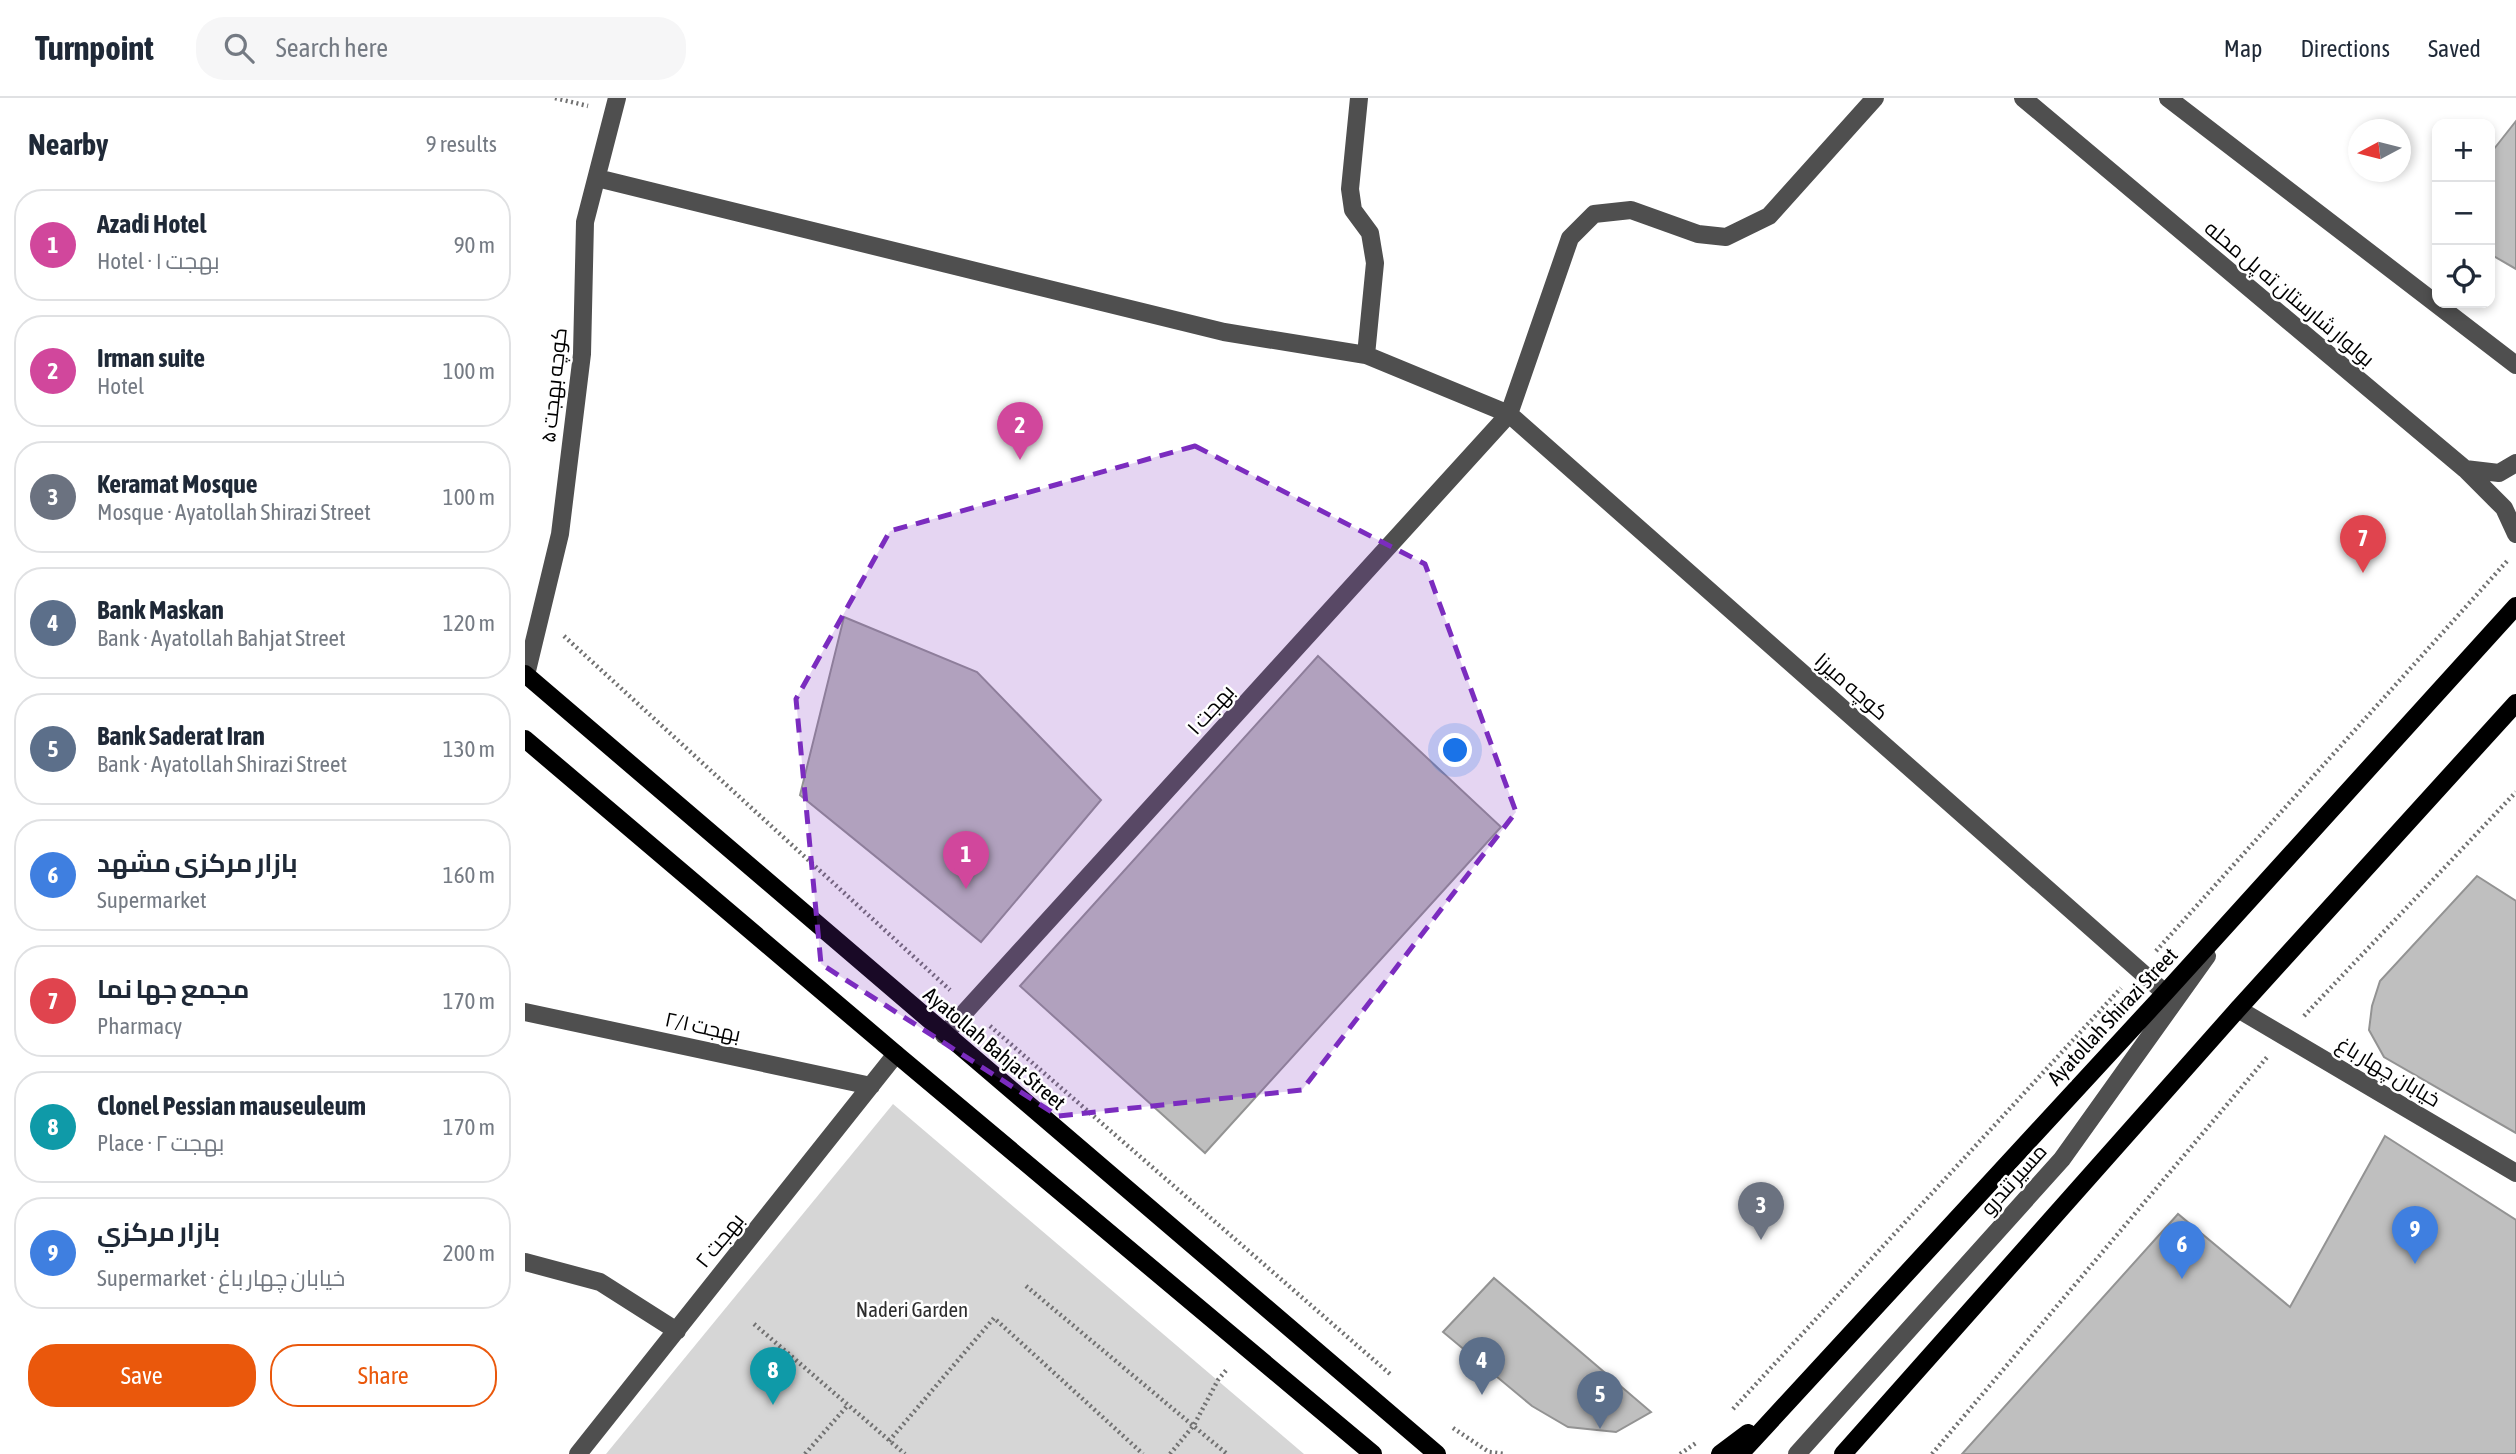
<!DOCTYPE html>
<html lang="en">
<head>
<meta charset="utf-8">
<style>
	body { margin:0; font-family:"Asap Condensed",Cairo,sans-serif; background:#f6f6f7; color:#1f2937 }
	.controls { position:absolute; right:21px; top:21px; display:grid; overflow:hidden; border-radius:14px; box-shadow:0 4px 10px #0003 }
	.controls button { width:63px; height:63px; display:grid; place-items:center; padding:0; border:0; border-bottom:2px solid #e0e1e3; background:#fff; color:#1f2937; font:35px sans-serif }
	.compass { position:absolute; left:1823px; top:21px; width:63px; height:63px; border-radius:50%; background:#fff; box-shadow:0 4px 10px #0003; rotate:263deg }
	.you { position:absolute; left:931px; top:653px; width:24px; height:24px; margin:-18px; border:5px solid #fff; border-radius:50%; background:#1a73e8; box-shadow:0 0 0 10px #1a73e833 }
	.badge { display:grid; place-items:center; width:46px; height:46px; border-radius:50%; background:#ea580c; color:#fff; font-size:23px; font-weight:700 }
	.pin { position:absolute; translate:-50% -58px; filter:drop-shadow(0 2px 4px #0008) }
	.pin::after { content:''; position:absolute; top:37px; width:24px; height:21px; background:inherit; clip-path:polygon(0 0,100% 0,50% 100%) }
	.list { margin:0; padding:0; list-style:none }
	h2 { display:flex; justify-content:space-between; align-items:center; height:91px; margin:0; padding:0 28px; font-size:30px }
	h2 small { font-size:23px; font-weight:400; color:#747a83 }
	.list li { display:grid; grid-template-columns:46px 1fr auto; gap:21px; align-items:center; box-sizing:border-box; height:112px; margin:0 14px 14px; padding:0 14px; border:2px solid #e0e1e3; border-radius:28px }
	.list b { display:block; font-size:26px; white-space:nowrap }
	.list p { margin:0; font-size:23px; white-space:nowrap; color:#747a83 }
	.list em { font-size:23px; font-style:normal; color:#747a83 }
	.actions { display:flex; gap:14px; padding:21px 28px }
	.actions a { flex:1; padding:16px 0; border:2px solid #ea580c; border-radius:28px; text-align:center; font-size:24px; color:#ea580c }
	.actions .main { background:#ea580c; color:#fff }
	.icon { flex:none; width:38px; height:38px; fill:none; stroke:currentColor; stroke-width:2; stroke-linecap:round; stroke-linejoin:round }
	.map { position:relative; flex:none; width:1991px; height:1356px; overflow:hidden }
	header { display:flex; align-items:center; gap:42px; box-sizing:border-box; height:98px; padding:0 35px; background:#fff; border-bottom:2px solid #e0e1e3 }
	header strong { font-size:33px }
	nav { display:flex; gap:38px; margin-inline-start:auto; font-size:24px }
	.search { width:490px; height:63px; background:#f6f6f7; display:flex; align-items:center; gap:18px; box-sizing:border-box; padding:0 24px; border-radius:28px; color:#747a83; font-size:26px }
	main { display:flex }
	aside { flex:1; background:#fff }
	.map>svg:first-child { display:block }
	.green { fill:#d6d6d6 }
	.building { fill:#bfbfbf; stroke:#939393; stroke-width:2 }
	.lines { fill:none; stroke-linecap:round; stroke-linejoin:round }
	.path { stroke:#717171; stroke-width:4.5; stroke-dasharray:2 3.5; stroke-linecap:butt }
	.minor { stroke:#4f4f4f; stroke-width:18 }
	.major { stroke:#000; stroke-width:18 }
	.marked { fill:#7b2cbf; fill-opacity:0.2; stroke:#7b2cbf; stroke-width:5; stroke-dasharray:14 9; stroke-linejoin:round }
	.labels { text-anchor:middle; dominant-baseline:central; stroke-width:5; stroke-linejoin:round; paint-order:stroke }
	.street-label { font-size:21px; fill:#000; stroke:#fff }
	.park-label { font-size:21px; fill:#2d2d2d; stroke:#fff }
</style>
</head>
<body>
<header>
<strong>Turnpoint</strong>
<div class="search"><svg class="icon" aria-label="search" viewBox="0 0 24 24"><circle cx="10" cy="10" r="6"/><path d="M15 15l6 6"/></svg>Search here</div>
<nav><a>Map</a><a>Directions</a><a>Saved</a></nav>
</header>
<main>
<aside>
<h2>Nearby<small>9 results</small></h2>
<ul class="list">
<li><span class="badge" style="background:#d1479c">1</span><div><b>Azadi Hotel</b><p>Hotel · بهجت ۱</p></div><em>90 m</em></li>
<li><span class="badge" style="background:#d1479c">2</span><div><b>Irman suite</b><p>Hotel</p></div><em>100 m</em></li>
<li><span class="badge" style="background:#6b7280">3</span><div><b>Keramat Mosque</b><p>Mosque · Ayatollah Shirazi Street</p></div><em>100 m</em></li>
<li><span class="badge" style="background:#5c6f8a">4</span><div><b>Bank Maskan</b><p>Bank · Ayatollah Bahjat Street</p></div><em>120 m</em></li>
<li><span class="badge" style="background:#5c6f8a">5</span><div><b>Bank Saderat Iran</b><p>Bank · Ayatollah Shirazi Street</p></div><em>130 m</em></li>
<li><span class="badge" style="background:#3f7fe0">6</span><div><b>بازار مرکزی مشهد</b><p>Supermarket</p></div><em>160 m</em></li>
<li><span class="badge" style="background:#e0444e">7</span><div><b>مجمع جها نما</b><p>Pharmacy</p></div><em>170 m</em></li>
<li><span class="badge" style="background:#0f9aa8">8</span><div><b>Clonel Pessian mauseuleum</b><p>Place · بهجت ۲</p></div><em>170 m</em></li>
<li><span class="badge" style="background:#3f7fe0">9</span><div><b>بازار مركزي</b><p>Supermarket · خیابان چهار باغ</p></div><em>200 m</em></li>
</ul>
<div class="actions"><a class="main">Save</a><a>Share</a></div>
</aside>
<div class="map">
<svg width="1991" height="1356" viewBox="0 0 1991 1356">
	<rect width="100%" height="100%" fill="#fff"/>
	<path class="green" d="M368 1006 779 1356H81Z"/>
	<path class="building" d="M1991 23V171L1965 156V56Z
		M319 519 452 574 576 702 456 844 275 697Z
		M793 558 976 729 680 1055 495 888Z
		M1952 778 1991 803V1035L1859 959 1844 932 1847 908 1855 883Z
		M1860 1038 1991 1122V1356H1437L1653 1116 1765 1209Z
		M969 1180 1126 1314 1091 1334 1043 1329 1007 1308 918 1234Z"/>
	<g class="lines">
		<path class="path" d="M30 0 63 8
			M39 538 425 892
			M1631 853 1983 462
			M1779 918 1991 694
			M465 928 865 1276
			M501 1188 702 1356
			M229 1226 380 1356
			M1208 1311 1596 890
			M928 1330 964 1354 979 1356
			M364 1343 469 1220 618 1356
			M280 1356 323 1307
			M645 1356 669 1327 693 1282 703 1270
			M1155 1356 1171 1345
			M1407 1356 1743 958"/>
		<path class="minor" d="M834 0 825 91 828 112 845 135 850 165 841 257
			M1498 0 1940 371 1979 410 1991 436
			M1643 0 1991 267
			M72 80 699 234 841 257 984 316 1640 895
			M1940 371 1974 375 1991 365
			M1 577 35 436 57 256 60 124 92 0
			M1713 911 1991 1075
			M0 914 346 988
			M419 937 984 316 1045 140 1069 116 1106 112 1173 136 1201 139 1244 118 1350 0
			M0 1164 75 1184 152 1233
			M53 1356 371 956
			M1272 1356 1537 1061 1682 858"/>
		<path class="major" d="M0 576 912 1356
			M0 641 371 956 848 1356
			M1195 1356 1223 1335
			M1215 1356 1640 895 1991 508
			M1318 1356 1713 911 1991 605"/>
	</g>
	<path class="marked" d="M670 348 900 466 991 714 777 992 533 1018 296 866 271 601 365 433Z"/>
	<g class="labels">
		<g class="street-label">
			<text transform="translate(1765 195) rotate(40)">بولوار شارستان ته پل محله</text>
			<text transform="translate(28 287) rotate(-84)">کوچه بهجت ۵</text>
			<text transform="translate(1327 588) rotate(41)">کوچه میرزا</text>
			<text transform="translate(685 611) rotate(-48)">بهجت ۱</text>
			<text transform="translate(1587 918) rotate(-47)">Ayatollah Shirazi Street</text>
			<text transform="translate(178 928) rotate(12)">بهجت ۲/۱</text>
			<text transform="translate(470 950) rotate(40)">Ayatollah Bahjat Street</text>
			<text transform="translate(1864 973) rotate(31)">خیابان چهار باغ</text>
			<text transform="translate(1488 1081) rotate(-48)">مسیر تندرو</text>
			<text transform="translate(194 1142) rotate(-51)">بهجت ۲</text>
		</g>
		<g class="park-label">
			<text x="387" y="1211">Naderi Garden</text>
		</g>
	</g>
</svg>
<div class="controls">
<button>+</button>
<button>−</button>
<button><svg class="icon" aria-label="locate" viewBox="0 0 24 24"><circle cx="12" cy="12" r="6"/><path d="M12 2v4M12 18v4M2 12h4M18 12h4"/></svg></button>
</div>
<svg class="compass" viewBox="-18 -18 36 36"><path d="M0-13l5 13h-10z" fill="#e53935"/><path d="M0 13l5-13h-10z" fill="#747a83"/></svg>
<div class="you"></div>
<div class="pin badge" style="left:441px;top:791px;background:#d1479c">1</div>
<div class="pin badge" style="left:495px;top:362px;background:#d1479c">2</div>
<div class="pin badge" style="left:1236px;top:1142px;background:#6b7280">3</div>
<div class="pin badge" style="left:957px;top:1297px;background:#5c6f8a">4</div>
<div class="pin badge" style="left:1075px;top:1331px;background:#5c6f8a">5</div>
<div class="pin badge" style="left:1657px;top:1181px;background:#3f7fe0">6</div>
<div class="pin badge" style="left:1838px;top:475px;background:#e0444e">7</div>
<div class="pin badge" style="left:248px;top:1307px;background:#0f9aa8">8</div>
<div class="pin badge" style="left:1890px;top:1166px;background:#3f7fe0">9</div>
</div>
</main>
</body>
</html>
